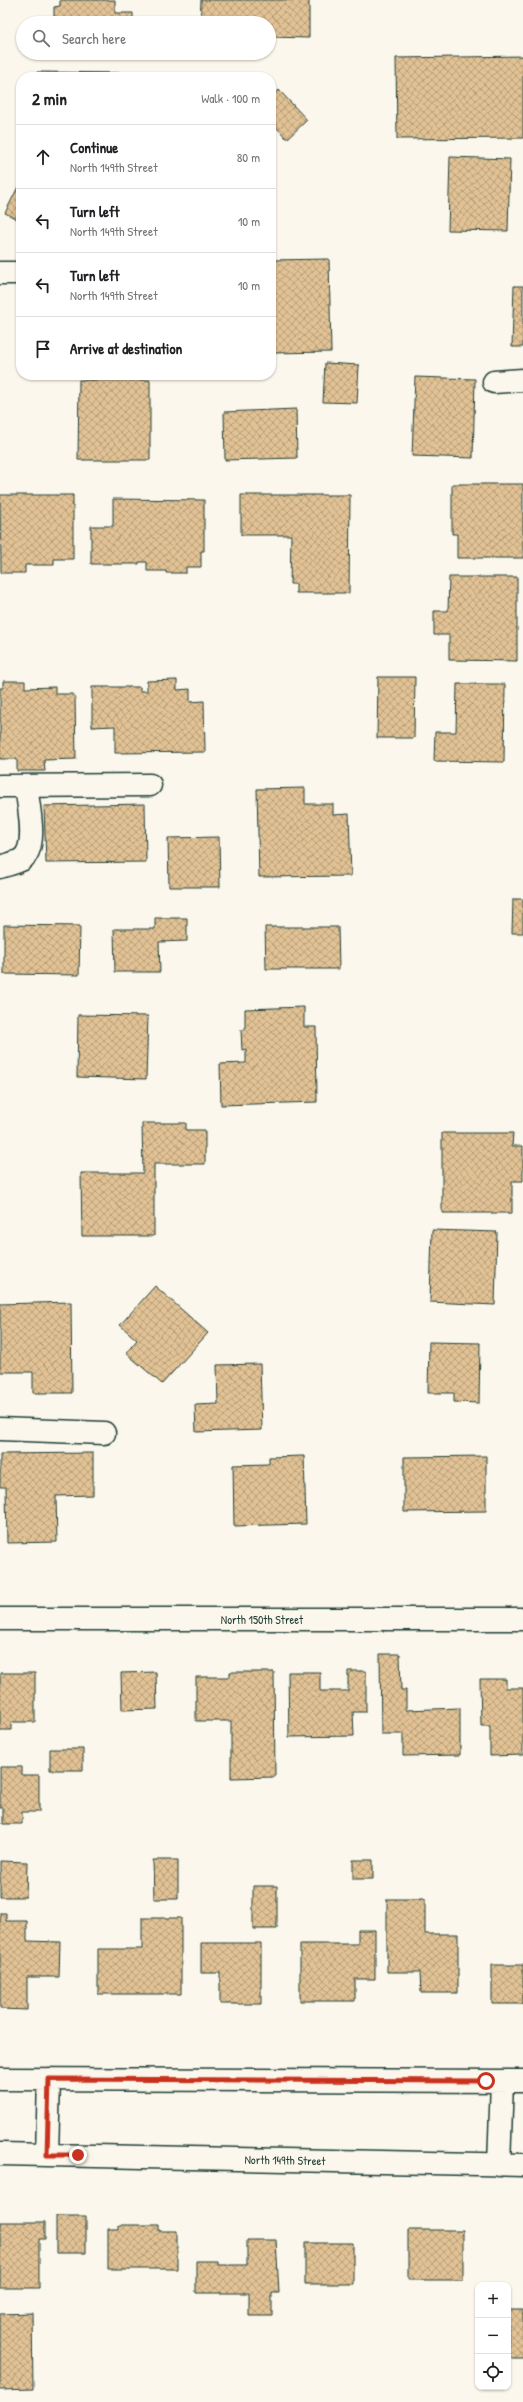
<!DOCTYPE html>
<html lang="en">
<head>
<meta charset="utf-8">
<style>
	body { margin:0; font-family:"Patrick Hand",sans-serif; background:#f6f6f6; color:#202124 }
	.controls { position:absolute; right:12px; bottom:12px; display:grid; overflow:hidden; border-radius:8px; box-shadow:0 1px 3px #0004 }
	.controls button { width:36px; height:36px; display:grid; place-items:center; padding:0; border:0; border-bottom:1px solid #e0e0e0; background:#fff; color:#202124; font:20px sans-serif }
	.stop { position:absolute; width:12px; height:12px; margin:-9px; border:3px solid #c8321e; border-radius:50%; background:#fff }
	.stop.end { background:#c8321e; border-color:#fff; box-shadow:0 1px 4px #0008 }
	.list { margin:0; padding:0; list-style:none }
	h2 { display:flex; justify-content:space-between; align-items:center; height:52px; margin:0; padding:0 16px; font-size:17px }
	h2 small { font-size:13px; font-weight:400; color:#757577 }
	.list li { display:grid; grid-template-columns:26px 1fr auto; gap:12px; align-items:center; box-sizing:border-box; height:64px; padding:0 16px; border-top:1px solid #e0e0e0 }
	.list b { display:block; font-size:15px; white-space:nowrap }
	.list p { margin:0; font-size:13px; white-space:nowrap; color:#757577 }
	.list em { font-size:13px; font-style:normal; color:#757577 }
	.icon { flex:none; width:22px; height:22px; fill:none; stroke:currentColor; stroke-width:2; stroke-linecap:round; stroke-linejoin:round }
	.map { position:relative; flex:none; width:523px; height:2402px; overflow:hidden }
	.search { position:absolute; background:#fff; box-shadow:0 1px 3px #0004; left:16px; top:16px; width:260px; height:44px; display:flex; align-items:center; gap:10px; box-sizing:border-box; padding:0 14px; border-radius:22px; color:#757577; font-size:15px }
	.panel { position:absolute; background:#fff; box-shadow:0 1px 3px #0004; left:16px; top:72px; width:260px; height:308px; border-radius:16px }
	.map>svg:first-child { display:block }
	.building { fill:url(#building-cross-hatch); stroke:#1f3d34 }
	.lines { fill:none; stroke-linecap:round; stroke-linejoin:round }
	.minor-casing { stroke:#1f3d34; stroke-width:25 }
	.minor { stroke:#fbf7ec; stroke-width:22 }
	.route { stroke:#c8321e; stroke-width:5 }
	.labels { text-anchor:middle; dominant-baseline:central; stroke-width:3.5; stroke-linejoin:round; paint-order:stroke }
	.street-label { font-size:12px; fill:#1f3d34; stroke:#fbf7ec }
</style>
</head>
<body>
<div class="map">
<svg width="523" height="2402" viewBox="0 0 523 2402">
	<defs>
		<pattern id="building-cross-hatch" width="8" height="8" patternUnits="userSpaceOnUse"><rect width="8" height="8" fill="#e2c295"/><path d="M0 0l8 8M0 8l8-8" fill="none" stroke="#b79f7a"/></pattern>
	</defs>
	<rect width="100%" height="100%" fill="#fbf7ec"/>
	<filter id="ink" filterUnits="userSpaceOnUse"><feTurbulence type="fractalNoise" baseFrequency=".025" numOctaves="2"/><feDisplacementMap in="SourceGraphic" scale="8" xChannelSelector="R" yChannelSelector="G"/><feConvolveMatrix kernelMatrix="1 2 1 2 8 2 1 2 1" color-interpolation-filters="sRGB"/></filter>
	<g filter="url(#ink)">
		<path class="building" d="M60 0H115V13H133V23L54 22V7L60 6Z
			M201 0H309V38L269 37V23H200Z
			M523 56V138L397 139 396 58Z
			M37 72 126 73V77H37Z
			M279 90 307 120 287 139 271 121V97Z
			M450 157 510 159 508 231 448 230Z
			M18 187 21 189V221L5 213Z
			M329 259 331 352 271 353V260Z
			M514 286H523V347H512Z
			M325 363 359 365 357 403 323 402Z
			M415 377 475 379 473 458 412 456Z
			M79 380H150V460H78Z
			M296 409 297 458 225 460 224 412Z
			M452 484H523V558H457V534H452Z
			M0 495H73V559H54V565H25V573H1Z
			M241 495H350L349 593H296V584H290L291 535H241Z
			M113 499 204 500V551H201V567H186V573H166V571H147V562H139V564H91V526H113Z
			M449 577H517V661L449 660V635H434V611H448Z
			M378 677H415L414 738H377Z
			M177 680V690L190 689V702L204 701 205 752 115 753V726L92 727V687H140V691H147V681Z
			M3 681H25V688L55 687V694H72L75 696 76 759 44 760 45 771H17V759H0V688H3Z
			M457 684H505L504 762 434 761 435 732H456Z
			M305 788V804H333V815L349 814 351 876 259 877 257 789Z
			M145 804 146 862 46 863 44 806Z
			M219 837 220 887H169L168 838Z
			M513 899H523V933H512Z
			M155 918H187V941L159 942 160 972H115L114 929H155Z
			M4 925 80 926 79 975 4 974Z
			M265 927H338L339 969H266Z
			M304 1007V1027H316L317 1102 221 1105 220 1064 246 1063V1049L242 1050 241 1030H245V1009Z
			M78 1015 148 1016 146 1079 77 1077Z
			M142 1123H186V1130H205V1164H154V1236H82L81 1173H143Z
			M442 1133H513L512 1146H523V1181H512V1213H442Z
			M432 1230 497 1232 495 1305 430 1302Z
			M155 1286 208 1333 162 1384 126 1353 137 1340 120 1325Z
			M71 1302 72 1393H33V1372H0V1304Z
			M429 1342 480 1343 479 1403 454 1402V1393H428Z
			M260 1364 262 1430 196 1432 195 1405 218 1404 217 1365Z
			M93 1453V1495L56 1496 57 1542 7 1543 6 1487H0V1454Z
			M304 1456 306 1524 234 1526 233 1465 269 1464V1457Z
			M486 1456V1511L404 1512V1457Z
			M380 1654H400L401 1690H406V1710L460 1708V1755L403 1756V1734H381Z
			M348 1671H366V1712H353L354 1736 289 1737 288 1672H320V1691H348Z
			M156 1672 157 1709 122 1710 121 1673Z
			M230 1672H274L275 1777 231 1778V1721H196V1677H230Z
			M0 1673H35V1722H11V1730H0Z
			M480 1679H506V1688H523V1755L490 1756V1726H481Z
			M50 1749H83V1770H50Z
			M0 1767H22V1775H39V1812H22V1824H3V1808H0Z
			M153 1860H178V1899H154Z
			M353 1860H373V1879H353Z
			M0 1861 27 1862 26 1897H0Z
			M253 1886H277V1929H253Z
			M387 1899H425V1934H458V1993H421L420 1972H387Z
			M0 1913H6V1921H27V1941L60 1942 59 1977H27V2010L0 2009Z
			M142 1918H181V1994H98V1949H142Z
			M358 1930H375V1979H355V2001H300V1944H358Z
			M201 1943H261V2004H220V1973H201Z
			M492 1965H523V2004H492Z
			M56 2216H86V2253H56Z
			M0 2222H45V2239H39V2288H0Z
			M119 2225H159V2231H177V2269H108V2229H119Z
			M408 2230H463V2280H408Z
			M247 2240H276L279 2293H272V2316H249V2293H196V2261H218V2265H247Z
			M305 2243H353V2284H305Z
			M508 2310H523V2358H508Z
			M32 2313 33 2389 0 2390V2314Z"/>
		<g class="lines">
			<defs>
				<path id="minor" d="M0 273H21
					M494 382 523 380
					M0 786 150 785
					M0 867C6 865 15 863 21 860 39 848 28 805 26 786
					M0 1429 104 1433
					M0 1619H523
					M0 2079 523 2081
					M0 2154 523 2165
					M47 2155 49 2079
					M499 2165 502 2081"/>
			</defs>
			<use href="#minor" class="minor-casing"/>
			<use href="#minor" class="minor"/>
		</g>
	</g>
	<g class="lines" filter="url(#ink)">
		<path class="route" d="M78 2155H47L49 2079 486 2081"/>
	</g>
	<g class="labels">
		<g class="street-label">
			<text x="262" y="1619">North 150th Street</text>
			<text transform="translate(285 2160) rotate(1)">North 149th Street</text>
		</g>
	</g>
</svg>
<div class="controls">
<button>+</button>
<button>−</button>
<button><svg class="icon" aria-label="locate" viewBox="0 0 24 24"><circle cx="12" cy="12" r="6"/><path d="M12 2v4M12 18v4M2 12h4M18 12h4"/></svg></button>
</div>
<div class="stop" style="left:486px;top:2081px"></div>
<div class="stop end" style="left:78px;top:2155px"></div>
<div class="search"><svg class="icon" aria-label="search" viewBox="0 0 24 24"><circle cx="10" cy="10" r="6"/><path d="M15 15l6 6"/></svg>Search here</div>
<section class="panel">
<h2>2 min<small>Walk · 100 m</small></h2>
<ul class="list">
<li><svg class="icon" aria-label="ahead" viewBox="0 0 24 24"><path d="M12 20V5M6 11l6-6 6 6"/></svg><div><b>Continue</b><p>North 149th Street</p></div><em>80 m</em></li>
<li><svg class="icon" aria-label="left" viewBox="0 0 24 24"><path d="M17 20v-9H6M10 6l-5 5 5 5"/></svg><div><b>Turn left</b><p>North 149th Street</p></div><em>10 m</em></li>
<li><svg class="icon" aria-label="left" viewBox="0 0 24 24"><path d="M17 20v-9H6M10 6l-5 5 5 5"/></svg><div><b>Turn left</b><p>North 149th Street</p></div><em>10 m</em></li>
<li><svg class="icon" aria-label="arrive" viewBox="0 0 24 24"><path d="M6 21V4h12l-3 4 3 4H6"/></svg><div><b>Arrive at destination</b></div></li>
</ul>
</section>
</div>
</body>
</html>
